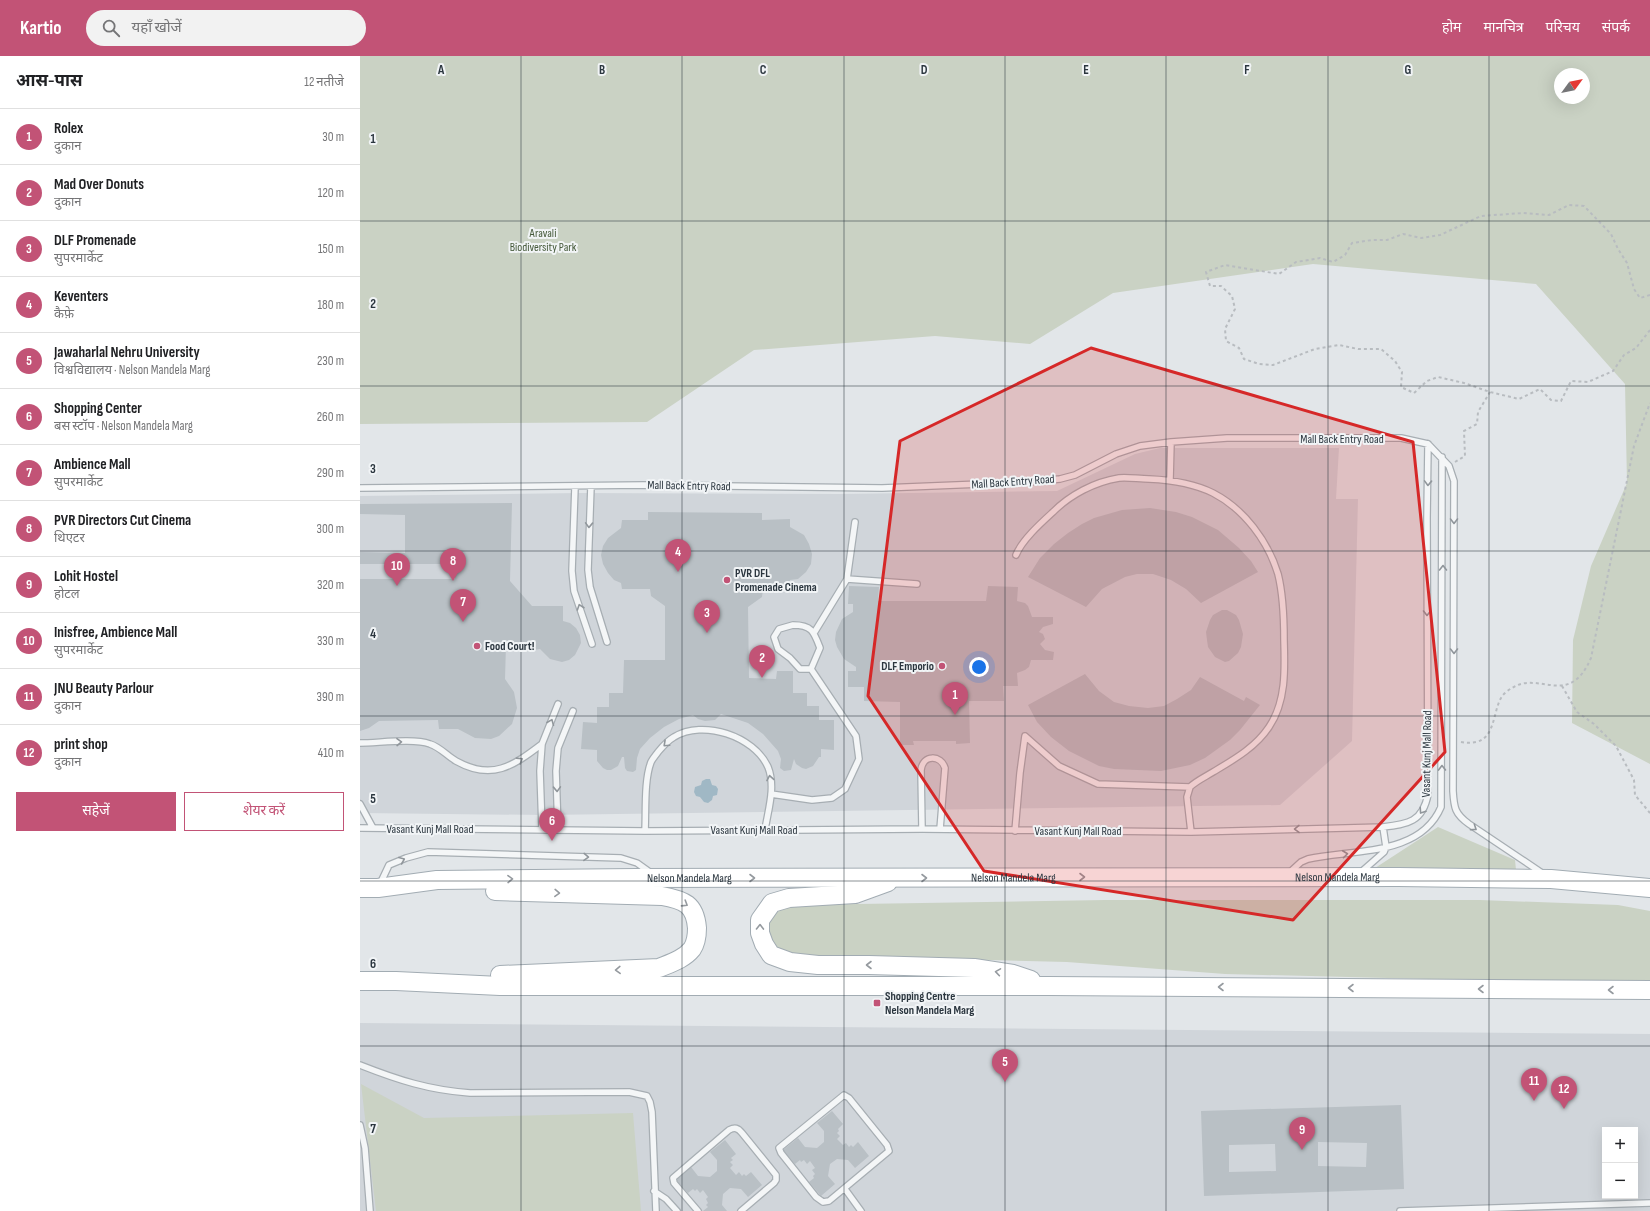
<!DOCTYPE html>
<html lang="hi">
<head>
<meta charset="utf-8">
<style>
	body { margin:0; font-family:"Sofia Sans Condensed","Noto Sans Devanagari",sans-serif; background:#f2f2f2; color:#202124 }
	.controls { position:absolute; right:12px; bottom:12px; display:grid; overflow:hidden; border-radius:0px; box-shadow:0 4px 16px #0002 }
	.controls button { width:36px; height:36px; display:grid; place-items:center; padding:0; border:0; border-bottom:1px solid #e0e0e0; background:#fff; color:#202124; font:20px sans-serif }
	.compass { position:absolute; left:1194px; top:12px; width:36px; height:36px; border-radius:50%; background:#fff; box-shadow:0 4px 16px #0002; rotate:57deg }
	.you { position:absolute; left:619px; top:611px; width:14px; height:14px; margin:-10px; border:3px solid #fff; border-radius:50%; background:#1a73e8; box-shadow:0 0 0 6px #1a73e833 }
	.badge { display:grid; place-items:center; width:26px; height:26px; border-radius:50%; background:#c25376; color:#fff; font-size:13px; font-weight:700 }
	.pin { position:absolute; translate:-50% -33px; filter:drop-shadow(0 1px 2px #0008) }
	.pin::after { content:''; position:absolute; top:21px; width:14px; height:12px; background:inherit; clip-path:polygon(0 0,100% 0,50% 100%) }
	.list { margin:0; padding:0; list-style:none }
	h2 { display:flex; justify-content:space-between; align-items:center; height:52px; margin:0; padding:0 16px; font-size:17px }
	h2 small { font-size:13px; font-weight:400; color:#757577 }
	.list li { display:grid; grid-template-columns:26px 1fr auto; gap:12px; align-items:center; box-sizing:border-box; height:56px; padding:0 16px; border-top:1px solid #e0e0e0 }
	.list b { display:block; font-size:15px; white-space:nowrap }
	.list p { margin:0; font-size:13px; white-space:nowrap; color:#757577 }
	.list em { font-size:13px; font-style:normal; color:#757577 }
	.actions { display:flex; gap:8px; padding:12px 16px }
	.actions a { flex:1; padding:9px 0; border:1px solid #c25376; border-radius:0px; text-align:center; font-size:14px; color:#c25376 }
	.actions .main { background:#c25376; color:#fff }
	.icon { flex:none; width:22px; height:22px; fill:none; stroke:currentColor; stroke-width:2; stroke-linecap:round; stroke-linejoin:round }
	.map { position:relative; flex:none; width:1290px; height:1155px; overflow:hidden }
	header { display:flex; align-items:center; gap:24px; box-sizing:border-box; height:56px; padding:0 20px; background:#c25376; color:#fff }
	header strong { font-size:19px }
	nav { display:flex; gap:22px; margin-inline-start:auto; font-size:14px }
	.search { width:280px; height:36px; background:#f2f2f2; display:flex; align-items:center; gap:10px; box-sizing:border-box; padding:0 14px; border-radius:22px; color:#757577; font-size:15px }
	main { display:flex }
	aside { flex:1; background:#fff }
	.map>svg:first-child { display:block }
	.built { fill:#d0d5da; fill-rule:evenodd }
	.green { fill:#cad2c4; fill-rule:evenodd }
	.water { fill:#a0b8c5 }
	.building { fill:#b9c0c5; fill-rule:evenodd }
	.lines { fill:none; stroke-linecap:round; stroke-linejoin:round }
	.lane-casing { stroke:#a7aeb3; stroke-width:8 }
	.primary-casing { stroke:#a2acb3; stroke-width:20 }
	.path { stroke:#b8bcc0; stroke-width:2; stroke-dasharray:3 3; stroke-linecap:butt }
	.lane { stroke:#f4f6f7; stroke-width:5.5 }
	.primary { stroke:#fff; stroke-width:18 }
	.oneway { stroke:#90969b }
	.oneway2 { stroke:#959a9f }
	.marked { fill:#d62828; fill-opacity:0.2; stroke:#d62828; stroke-width:3; stroke-linejoin:round }
	.grid { fill:none; stroke:#2b363f; stroke-width:1; stroke-opacity:0.55 }
	.poi-dot { fill:#c25376; stroke:#f1f4f6; stroke-width:1.5 }
	.labels { text-anchor:middle; dominant-baseline:central; stroke-width:4; stroke-linejoin:round; paint-order:stroke }
	.park-label { font-size:12px; fill:#45593a; stroke:#f1f4f6 }
	.street-label { font-size:12px; fill:#2b363f; stroke:#f1f4f6 }
	.poi-label { font-size:12px; font-weight:bold; fill:#2b363f; stroke:#f1f4f6; text-anchor:start }
	.grid-label { font-size:13px; text-anchor:middle; font-weight:bold; fill:#2b363f; stroke:#f1f4f6; stroke-width:4; stroke-linejoin:round; paint-order:stroke }
</style>
</head>
<body>
<header>
<strong>Kartio</strong>
<div class="search"><svg class="icon" aria-label="search" viewBox="0 0 24 24"><circle cx="10" cy="10" r="6"/><path d="M15 15l6 6"/></svg>यहाँ खोजें</div>
<nav><a>होम</a><a>मानचित्र</a><a>परिचय</a><a>संपर्क</a></nav>
</header>
<main>
<aside>
<h2>आस-पास<small>12 नतीजे</small></h2>
<ul class="list">
<li><span class="badge">1</span><div><b>Rolex</b><p>दुकान</p></div><em>30 m</em></li>
<li><span class="badge">2</span><div><b>Mad Over Donuts</b><p>दुकान</p></div><em>120 m</em></li>
<li><span class="badge">3</span><div><b>DLF Promenade</b><p>सुपरमार्केट</p></div><em>150 m</em></li>
<li><span class="badge">4</span><div><b>Keventers</b><p>कैफ़े</p></div><em>180 m</em></li>
<li><span class="badge">5</span><div><b>Jawaharlal Nehru University</b><p>विश्वविद्यालय · Nelson Mandela Marg</p></div><em>230 m</em></li>
<li><span class="badge">6</span><div><b>Shopping Center</b><p>बस स्टॉप · Nelson Mandela Marg</p></div><em>260 m</em></li>
<li><span class="badge">7</span><div><b>Ambience Mall</b><p>सुपरमार्केट</p></div><em>290 m</em></li>
<li><span class="badge">8</span><div><b>PVR Directors Cut Cinema</b><p>थिएटर</p></div><em>300 m</em></li>
<li><span class="badge">9</span><div><b>Lohit Hostel</b><p>होटल</p></div><em>320 m</em></li>
<li><span class="badge">10</span><div><b>Inisfree, Ambience Mall</b><p>सुपरमार्केट</p></div><em>330 m</em></li>
<li><span class="badge">11</span><div><b>JNU Beauty Parlour</b><p>दुकान</p></div><em>390 m</em></li>
<li><span class="badge">12</span><div><b>print shop</b><p>दुकान</p></div><em>410 m</em></li>
</ul>
<div class="actions"><a class="main">सहेजें</a><a>शेयर करें</a></div>
</aside>
<div class="map">
<svg width="1290" height="1155" viewBox="0 0 1290 1155">
	<rect width="100%" height="100%" fill="#e2e6e9"/>
	<path class="built" d="M800 392H979L976 443H998L992 685 920 749 184 759 0 757V440L219 437 479 438 697 435 775 398Z
		M0 967 1290 978V1155H0ZM1245 1074H1275V1140H1245Z"/>
	<path class="green" d="M0 0H1290V708L1212 667 1213 584 1231 510 1267 427 1265 328 1176 228 953 208 753 237 670 288 575 280 394 294 287 366 0 368ZM1200 18H1224V42H1200Z
		M1078 771 1155 804 1156 814H1012Z
		M745 844H1120L1258 849 1290 855V924H1107L865 918 707 906 440 899C431 897 421 896 414 889 412 887 411 883 410 881 402 864 420 851 434 849Z
		M1 1028 64 1062 273 1057 281 1155H16Z"/>
	<path class="water" d="M346 723H350L352 729 356 730 358 733 357 739 353 740 352 744 348 747 344 746 340 741 336 740 334 736 335 731 341 729 342 725Z"/>
	<path class="building" d="M152 447 150 525 172 550H203V565L210 567 216 572 220 579 221 587 215 599 209 604 202 606 190 603 180 593 167 595V589H146L145 623 154 636 157 652 152 668 139 680 131 683 115 682 98 673H79L78 664 19 665 9 672 0 675V523H95V508H0V496L45 497V459L0 458V448Z
		M790 452 816 456 832 461 858 474 879 492 891 505 898 516 841 547 826 533 811 524 793 518H777L765 521 742 533 726 551 668 521 680 502 694 488 708 477 722 468 734 462 762 454Z
		M288 456 402 457V464L430 463V471L444 479 449 488 452 498 451 508 446 516 438 523 430 524 429 532 403 533 402 541 388 551 389 622 416 623 417 615H433V637H447V650H459V664H474V694L461 693V701H459L453 710 446 713 442 712 436 708 434 703 431 714 424 715 420 712 421 703 418 695 403 678 388 667 361 658 355 664 345 665 338 663 333 659 319 663 304 671 290 682 280 693 277 702 276 714 273 716 267 715 265 712 264 701H262L258 710 251 714H247L243 712 237 705V694L221 693 223 666 237 667V651H249V637H263L264 604H305V550L291 540 290 533H262L261 527 254 524 248 517 243 508 241 499 243 490 248 482 261 472 262 464H288Z
		M489 530 519 531 518 545H626L628 530 658 531 657 545 665 547 668 550 672 561H693V568L683 571 679 576 683 578 685 583 680 588 685 594 694 596 693 604H671L669 611 665 614 657 617 658 630H643L644 645H609L610 687 596 688V685H553L554 689H540V646L504 645V631H488V615H496V611L484 603 477 591 475 584 476 576 482 563 493 556V548H488Z
		M862 554H867L876 559 879 564 883 578 881 591 878 597 869 605 865 606 855 601 848 591 847 584 846 576 850 564 853 559Z
		M725 618 739 635 754 646 769 650 788 652 804 650 817 643 831 634 840 621 884 645 886 641 900 649 880 674 870 684 845 702 830 709 801 715 754 713 739 710 709 695 691 681 677 666 668 649Z
		M1041 1049 1044 1133 844 1140 841 1055ZM958 1086 1007 1087 1006 1111 958 1110ZM915 1088 916 1115 869 1116V1089Z
		M472 1055 483 1068 478 1073 479 1075 477 1077 480 1080 477 1083 483 1089 486 1087 489 1091 491 1089 493 1091 498 1086 509 1100 495 1112 488 1104 477 1103 470 1108 468 1120 475 1128 461 1140 449 1126 454 1122 453 1120 455 1118 452 1114 455 1112 450 1105 447 1108 444 1104 441 1106 440 1104 435 1108 423 1094 438 1082 445 1091 457 1092 464 1086V1075L457 1067Z
		M365 1084 376 1098 371 1102 373 1104 370 1106 373 1109 370 1112 376 1119 379 1116 382 1120 384 1118 386 1120 391 1116 402 1129 388 1141 381 1133 370 1132 363 1138 362 1149 367 1155H343L348 1151 346 1149 348 1147 346 1143 348 1141 343 1134 340 1137 337 1133 335 1135 333 1133 328 1137 316 1124 331 1111 338 1120 350 1121 357 1115V1104L350 1096Z"/>
	<g class="lines">
		<defs>
			<path id="lane" d="M1068 388 1089 410 1094 425 1093 735C1094 752 1095 758 1109 768L1182 817
				M810 424 811 386
				M231 430 228 514 230 531 247 586
				M215 431 212 515 214 535 232 588
				M0 432 283 429 522 432 668 426 700 423 715 419 756 398 780 390 811 386 867 382H1041L1068 388
				M656 499C662 484 681 467 693 456 710 439 734 426 759 422 768 421 779 423 789 423 811 424 833 427 853 437 884 453 908 485 918 518 923 538 924 563 924 584 925 614 926 646 909 671 895 692 873 704 853 716 845 721 836 725 830 731L827 741 831 776
				M487 523 557 528
				M433 569C452 569 454 576 460 592L451 613H440L430 602 418 593 414 581 419 573Z
				M454 577 487 523 495 466
				M0 687C19 687 53 682 70 688 80 691 87 700 96 705 132 725 153 710 182 688
				M411 738 452 744 472 742 485 733 499 703 496 680 451 613
				M0 748 13 772
				M0 772 285 775 562 773 831 776 1023 771C1048 768 1063 766 1068 738L1067 462 1068 388
				M182 773 180 715 182 688 198 648
				M198 773 196 715 198 692 213 655
				M562 773 561 714C563 698 581 699 585 712L580 773
				M285 775C286 755 284 724 291 706 293 702 296 699 298 696 303 690 307 685 314 681 343 663 394 680 408 711 416 731 408 754 405 774
				M655 775 660 717 665 680 699 710 738 728 830 731
				M929 817 941 806 948 803C991 793 1060 801 1081 751L1082 401
				M1000 817 1024 796 1026 791 1023 771
				M20 828 29 809 46 802 68 796 261 802 277 807 291 817
				M0 1009C38 1024 69 1034 110 1037L269 1036 287 1040 290 1046 292 1056 296 1155
				M484 1039 489 1042 527 1089 529 1095 469 1145 463 1146 456 1141 421 1097 419 1092Z
				M0 1069 5 1092 10 1155
				M485 1133 501 1155
				M294 1135 306 1143 317 1155
				M338 1155 314 1127 313 1122 369 1074C375 1071 378 1072 382 1077L416 1119V1124L414 1127 381 1155
				M1040 1155 1290 1147"/>
			<g id="primary">
				<path d="M528 826 495 838 429 842 412 847 400 864V877L404 888 411 899 430 906 458 909H509L614 912 653 918 671 924"/>
				<path id="s1" d="M0 832H18L77 824 276 822 1038 821 1191 823 1290 832"/>
				<path d="M135 835 302 840C324 844 335 848 337 872 337 879 336 887 332 893 324 903 311 907 299 912L140 919"/>
				<path d="M0 925H36L140 930H689L1290 934"/>
			</g>
		</defs>
		<use href="#lane" class="lane-casing"/>
		<use href="#primary" class="primary-casing"/>
		<path class="path" d="M1290 239 1280 242 1274 233 1267 207 1258 193 1251 178 1224 150 1209 149 1189 159 1163 157 1121 160 1080 179 1061 182 1043 178 1027 184H1012L992 187 985 199 973 206 960 202 936 206 919 218 865 209 846 216 850 230H861L872 240 875 253 865 273 866 285 879 292 884 303 899 308 913 309 955 293 979 289 998 293H1021L1035 305 1042 316 1041 331 1054 337 1067 325 1078 321 1104 327 1130 336 1159 343 1180 333 1191 344 1201 345 1211 325 1228 326 1253 315 1264 299 1276 292 1290 274
			M1095 406 1105 400 1104 375 1117 368 1118 356 1130 336
			M1202 630 1217 656 1234 668 1256 690 1274 724 1275 739 1290 757
			M1101 686C1106 687 1111 687 1116 686 1135 682 1133 656 1141 642 1143 638 1148 634 1152 632 1179 614 1209 653 1231 602L1274 390 1290 347"/>
		<use href="#lane" class="lane"/>
		<use href="#primary" class="primary"/>
	</g>
	<defs><path id="oneway-chevron" d="M-2-3.5L2.5 0L-2 3.5" fill="none" stroke-width="1.6" stroke-linecap="round" stroke-linejoin="round"/></defs>
	<g class="oneway">
		<use href="#oneway-chevron" transform="translate(1068 427) rotate(92)"/>
		<use href="#oneway-chevron" transform="translate(1094 465) rotate(90)"/>
		<use href="#oneway-chevron" transform="translate(229 469) rotate(92)"/>
		<use href="#oneway-chevron" transform="translate(1083 512) rotate(-90)"/>
		<use href="#oneway-chevron" transform="translate(220 551) rotate(-109)"/>
		<use href="#oneway-chevron" transform="translate(1067 557) rotate(90)"/>
		<use href="#oneway-chevron" transform="translate(1094 595) rotate(90)"/>
		<use href="#oneway-chevron" transform="translate(191 666) rotate(-68)"/>
		<use href="#oneway-chevron" transform="translate(39 686) rotate(-1)"/>
		<use href="#oneway-chevron" transform="translate(306 688) rotate(137)"/>
		<use href="#oneway-chevron" transform="translate(160 704) rotate(-32)"/>
		<use href="#oneway-chevron" transform="translate(1082 712) rotate(-91)"/>
		<use href="#oneway-chevron" transform="translate(410 722) rotate(-100)"/>
		<use href="#oneway-chevron" transform="translate(197 733) rotate(88)"/>
		<use href="#oneway-chevron" transform="translate(1062 755) rotate(124)"/>
		<use href="#oneway-chevron" transform="translate(1114 772) rotate(34)"/>
		<use href="#oneway-chevron" transform="translate(937 773) rotate(179)"/>
		<use href="#oneway-chevron" transform="translate(985 798) rotate(-7)"/>
		<use href="#oneway-chevron" transform="translate(226 801) rotate(2)"/>
		<use href="#oneway-chevron" transform="translate(42 804) rotate(-23)"/>
	</g>
	<g class="oneway2">
		<use href="#oneway-chevron" transform="translate(722 821)"/>
		<use href="#oneway-chevron" transform="translate(392 822)"/>
		<use href="#oneway-chevron" transform="translate(564 822)"/>
		<use href="#oneway-chevron" transform="translate(150 823) rotate(-1)"/>
		<use href="#oneway-chevron" transform="translate(197 837) rotate(2)"/>
		<use href="#oneway-chevron" transform="translate(325 848) rotate(32)"/>
		<use href="#oneway-chevron" transform="translate(400 871) rotate(-89)"/>
		<use href="#oneway-chevron" transform="translate(509 909) rotate(-180)"/>
		<use href="#oneway-chevron" transform="translate(258 914) rotate(178)"/>
		<use href="#oneway-chevron" transform="translate(638 916) rotate(-171)"/>
		<use href="#oneway-chevron" transform="translate(861 931) rotate(-180)"/>
		<use href="#oneway-chevron" transform="translate(991 932) rotate(-180)"/>
		<use href="#oneway-chevron" transform="translate(1121 933) rotate(-180)"/>
		<use href="#oneway-chevron" transform="translate(1251 934) rotate(-180)"/>
	</g>
	<path class="marked" d="M731 292 1053 386 1085 696 933 864 624 815 508 640 540 385Z"/>
	<path class="grid" d="M161 0V1155M322 0V1155M484 0V1155M645 0V1155M806 0V1155M968 0V1155M1129 0V1155M0 165H1290M0 330H1290M0 495H1290M0 660H1290M0 825H1290M0 990H1290"/>
	<g class="poi-dot">
		<circle cx="367" cy="524" r="4"/>
		<circle cx="117" cy="590" r="4"/>
		<circle cx="582" cy="610" r="4"/>
		<rect x="513" y="943" width="8" height="8" rx="2"/>
	</g>
	<g class="labels">
		<g class="park-label">
			<text x="183" y="177">Aravali<tspan x="183" dy="14">Biodiversity Park</tspan></text>
		</g>
		<g class="street-label">
			<text x="982" y="383">Mall Back Entry Road</text>
			<text transform="translate(653 426) rotate(-4)">Mall Back Entry Road</text>
			<text transform="translate(329 430) rotate(1)">Mall Back Entry Road</text>
			<text transform="translate(1067 698) rotate(-89)">Vasant Kunj Mall Road</text>
			<text x="70" y="773">Vasant Kunj Mall Road</text>
			<text x="394" y="774">Vasant Kunj Mall Road</text>
			<text x="718" y="775">Vasant Kunj Mall Road</text>
			<text stroke="none"><textPath href="#s1" startOffset="978">Nelson Mandela Marg</textPath></text>
			<text stroke="none"><textPath href="#s1" startOffset="330">Nelson Mandela Marg</textPath></text>
			<text stroke="none"><textPath href="#s1" startOffset="654">Nelson Mandela Marg</textPath></text>
		</g>
		<g class="poi-label">
			<text x="375" y="517">PVR DFL<tspan x="375" dy="14">Promenade Cinema</tspan></text>
			<text x="125" y="590">Food Court!</text>
			<text x="574" y="610" text-anchor="end">DLF Emporio</text>
			<text x="525" y="940">Shopping Centre<tspan x="525" dy="14">Nelson Mandela Marg</tspan></text>
		</g>
	</g>
	<g class="grid-label">
		<text x="81" y="18">A</text>
		<text x="242" y="18">B</text>
		<text x="403" y="18">C</text>
		<text x="564" y="18">D</text>
		<text x="726" y="18">E</text>
		<text x="887" y="18">F</text>
		<text x="1048" y="18">G</text>
		<text x="13" y="87">1</text>
		<text x="13" y="252">2</text>
		<text x="13" y="417">3</text>
		<text x="13" y="582">4</text>
		<text x="13" y="747">5</text>
		<text x="13" y="912">6</text>
		<text x="13" y="1077">7</text>
	</g>
</svg>
<div class="controls">
<button>+</button>
<button>−</button>
</div>
<svg class="compass" viewBox="-18 -18 36 36"><path d="M0-13l5 13h-10z" fill="#e53935"/><path d="M0 13l5-13h-10z" fill="#757577"/></svg>
<div class="you"></div>
<div class="pin badge" style="left:595px;top:659px">1</div>
<div class="pin badge" style="left:402px;top:622px">2</div>
<div class="pin badge" style="left:347px;top:577px">3</div>
<div class="pin badge" style="left:318px;top:516px">4</div>
<div class="pin badge" style="left:645px;top:1026px">5</div>
<div class="pin badge" style="left:192px;top:785px">6</div>
<div class="pin badge" style="left:103px;top:566px">7</div>
<div class="pin badge" style="left:93px;top:525px">8</div>
<div class="pin badge" style="left:942px;top:1094px">9</div>
<div class="pin badge" style="left:37px;top:530px">10</div>
<div class="pin badge" style="left:1174px;top:1045px">11</div>
<div class="pin badge" style="left:1204px;top:1053px">12</div>
</div>
</main>
</body>
</html>
